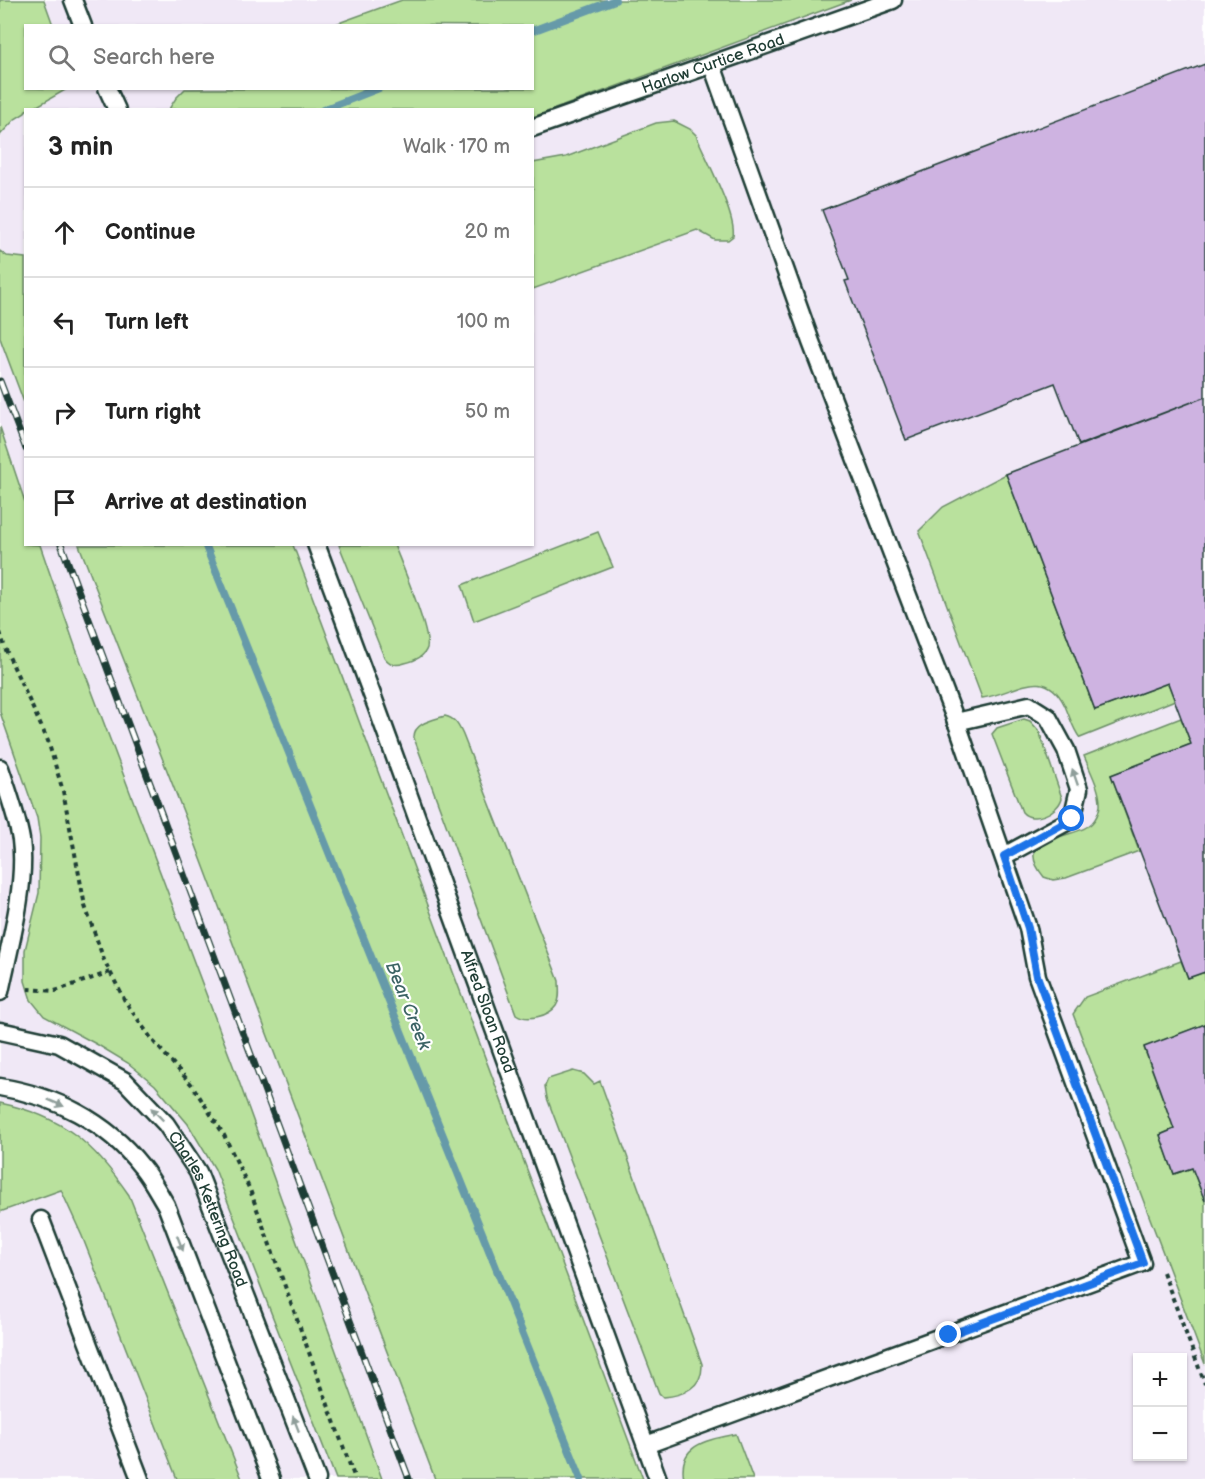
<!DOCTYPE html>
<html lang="en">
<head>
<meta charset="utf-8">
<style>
	body { margin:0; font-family:"Balsamiq Sans",sans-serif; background:#f2f2f2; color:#222 }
	.controls { position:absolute; right:18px; bottom:18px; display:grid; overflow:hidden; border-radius:0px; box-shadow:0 2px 4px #0004 }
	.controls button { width:54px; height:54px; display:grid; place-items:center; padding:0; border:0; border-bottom:2px solid #e0e0e0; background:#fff; color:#222; font:30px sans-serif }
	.stop { position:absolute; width:18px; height:18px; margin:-14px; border:4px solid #1a73e8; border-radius:50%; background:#fff }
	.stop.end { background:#1a73e8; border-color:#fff; box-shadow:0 2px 6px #0008 }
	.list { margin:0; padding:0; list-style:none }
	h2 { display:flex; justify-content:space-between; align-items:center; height:78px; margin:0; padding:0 24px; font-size:26px }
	h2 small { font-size:20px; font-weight:400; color:#767676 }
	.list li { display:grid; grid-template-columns:39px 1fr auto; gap:18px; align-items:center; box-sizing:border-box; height:90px; padding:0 24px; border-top:2px solid #e0e0e0 }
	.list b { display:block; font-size:22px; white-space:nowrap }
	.list em { font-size:20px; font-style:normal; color:#767676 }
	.icon { flex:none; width:33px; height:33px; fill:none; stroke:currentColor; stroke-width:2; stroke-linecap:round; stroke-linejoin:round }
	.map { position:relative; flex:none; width:1205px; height:1479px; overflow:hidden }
	.search { position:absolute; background:#fff; box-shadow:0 2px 4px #0004; left:24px; top:24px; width:510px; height:66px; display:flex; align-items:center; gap:15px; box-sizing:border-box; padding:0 21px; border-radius:0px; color:#767676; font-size:22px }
	.panel { position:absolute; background:#fff; box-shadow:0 2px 4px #0004; left:24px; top:108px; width:510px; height:438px; border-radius:0px }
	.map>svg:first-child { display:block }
	.built { fill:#f0e8f6; fill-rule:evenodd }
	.green { fill:#b9e19d; stroke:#6c8f68; stroke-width:1.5 }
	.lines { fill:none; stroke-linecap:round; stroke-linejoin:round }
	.stream { stroke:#669aa9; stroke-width:8 }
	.building { fill:#ceb3e1; stroke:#1f3d34; stroke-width:1.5 }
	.lane-casing { stroke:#1f3d34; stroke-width:21 }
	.path { stroke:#1f3d34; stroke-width:4; stroke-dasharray:4.5 4.5; stroke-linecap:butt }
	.lane { stroke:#fff; stroke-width:16 }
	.rail-casing { stroke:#1f3d34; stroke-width:7 }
	.rail { stroke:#fff; stroke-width:4.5; stroke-dasharray:14; stroke-linecap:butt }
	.oneway { fill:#8f9e9a }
	.route { stroke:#1a73e8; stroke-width:8 }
	.labels { text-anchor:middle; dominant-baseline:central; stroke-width:4.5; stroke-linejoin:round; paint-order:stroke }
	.street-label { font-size:16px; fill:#1f3d34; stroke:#fff }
	.water-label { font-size:18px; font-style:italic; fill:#3c6465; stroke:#fff }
</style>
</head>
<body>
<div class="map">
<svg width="1205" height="1479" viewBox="0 0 1205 1479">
	<rect width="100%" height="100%" fill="#fff"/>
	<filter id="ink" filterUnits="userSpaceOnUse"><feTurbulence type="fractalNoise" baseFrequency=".0167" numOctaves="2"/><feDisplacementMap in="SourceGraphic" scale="12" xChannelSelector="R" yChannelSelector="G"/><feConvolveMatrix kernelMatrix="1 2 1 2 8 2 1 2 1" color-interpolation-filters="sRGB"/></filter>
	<g filter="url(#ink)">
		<path class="built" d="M0 0H1205V1479H0ZM26 26H532V88H26ZM26 110H532V544H26ZM1138 1358H1182V1456H1138Z"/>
		<path class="green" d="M0 0H44L53 25 26 26V88L67 89 32 109 26 110 25 113 15 119 0 135Z
			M402 0H851L533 117 532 110 169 109 176 98 185 89 532 88V26L333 25Z
			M674 121 690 129 696 135C705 156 737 217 733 236L728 240H715L697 230 533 289V163L566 157 656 123Z
			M0 251 7 256 25 258V405L0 338Z
			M0 427 25 502 26 544 40 545 76 649 237 1076 382 1479H336L215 1169 188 1124 155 1085 128 1063 98 1045 44 1016 31 1000 25 981V950L39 893 40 838 37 818 0 712Z
			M1006 474 1095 710 1168 683 1175 700 1080 738C1072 728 1070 716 1064 704 1044 664 1014 694 982 698L919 531 943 507Z
			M598 532 613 567 474 621 462 585Z
			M79 545H293L643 1479H435L186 819Z
			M339 545H394C401 562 431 633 427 648 424 657 414 661 405 663 396 666 390 665 384 657Z
			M445 716C455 718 459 726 463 735L559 981C559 989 561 999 556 1006 549 1016 527 1022 516 1014L414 738C413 723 433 720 445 716Z
			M1181 718 1191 744 1111 775 1139 851 1066 878 1053 880 1044 877C1009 834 1074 841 1092 823 1096 819 1099 811 1100 806 1101 790 1090 771 1084 756Z
			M1024 719 1030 721 1039 731 1062 798C1058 813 1032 824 1022 812L992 734 997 728Z
			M1181 961 1188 978 1205 972V1024L1144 1048 1174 1129 1160 1135 1174 1174 1192 1168 1205 1201V1364L1073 1014 1085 997Z
			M573 1071 584 1074 594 1084 600 1081 702 1364C703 1387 683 1396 663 1397L659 1393 547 1098 545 1086 548 1079Z
			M0 1103C63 1116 94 1144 129 1195L242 1479H177L82 1236 61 1190 0 1212Z
			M736 1434 753 1479H684C677 1444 708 1440 736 1434Z"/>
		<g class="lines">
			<path class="stream" d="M532 31 615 0
				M323 110 379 88
				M205 544 581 1479"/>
		</g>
		<path class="building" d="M1205 64V397L1079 445 1055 383 906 440 845 281 849 280 822 210Z
			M1205 397V972L1188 978 1111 775 1191 744 1168 683 1095 710 1006 474Z
			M1205 1024V1201L1192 1168 1174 1174 1160 1135 1174 1129 1144 1047Z"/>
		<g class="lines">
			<defs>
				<g id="lane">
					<path d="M73 0 83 26"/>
					<path d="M107 88 117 110"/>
					<path id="s1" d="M532 128 893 0"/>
					<path id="s2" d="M316 544 377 708 658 1479"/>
					<path d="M956 722 1029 705 1048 717 1066 750 1079 789 1072 819 1004 856"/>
					<path d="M0 768C8 792 17 816 21 840 27 885 9 948 0 992"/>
					<path id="s3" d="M0 1031 59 1044 125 1081 166 1124 198 1172 317 1479"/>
					<path d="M0 1087C55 1096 106 1121 141 1166 151 1178 158 1192 166 1205L271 1479"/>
					<path d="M41 1220 140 1479"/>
					<path d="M646 1445 1142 1263 1037 976 1028 928 959 729 811 342 712 65"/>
				</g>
			</defs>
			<use href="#lane" class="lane-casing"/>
			<path class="path" d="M0 632 5 648 48 741 63 791 85 906 104 960 125 1001 153 1041 192 1085 224 1135 250 1190 355 1479
				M28 989 55 991 110 972
				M1163 1272 1205 1384"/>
			<use href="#lane" class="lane"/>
			<defs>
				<path id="rail" d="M0 381 26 449
					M61 544 409 1479"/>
			</defs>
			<use href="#rail" class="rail-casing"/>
			<use href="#rail" class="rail"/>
		</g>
		<defs><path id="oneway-solid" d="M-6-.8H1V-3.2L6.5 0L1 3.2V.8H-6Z" transform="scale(1.5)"/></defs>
		<g class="oneway">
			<use href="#oneway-solid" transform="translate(1075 777) rotate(-109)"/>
			<use href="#oneway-solid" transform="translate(56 1103) rotate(23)"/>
			<use href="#oneway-solid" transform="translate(157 1114) rotate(-134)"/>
			<use href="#oneway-solid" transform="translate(180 1243) rotate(69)"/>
			<use href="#oneway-solid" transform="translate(296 1424) rotate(-111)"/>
		</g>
	</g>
	<g class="lines" filter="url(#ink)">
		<path class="route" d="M949 1335 1143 1263 1037 976 1028 928 1004 856 1072 819"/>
	</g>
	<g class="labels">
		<g class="street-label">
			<text stroke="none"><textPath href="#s1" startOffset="192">Harlow Curtice Road</textPath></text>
			<text stroke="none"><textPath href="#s2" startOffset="498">Alfred Sloan Road</textPath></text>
			<text stroke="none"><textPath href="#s3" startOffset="291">Charles Kettering Road</textPath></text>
		</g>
		<g class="water-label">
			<text transform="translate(408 1006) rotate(68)">Bear Creek</text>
		</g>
	</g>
</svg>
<div class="controls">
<button>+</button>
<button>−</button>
</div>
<div class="stop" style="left:1072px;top:819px"></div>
<div class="stop end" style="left:949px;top:1335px"></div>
<div class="search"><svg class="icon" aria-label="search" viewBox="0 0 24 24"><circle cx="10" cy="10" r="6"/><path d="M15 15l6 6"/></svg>Search here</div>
<section class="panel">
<h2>3 min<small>Walk · 170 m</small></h2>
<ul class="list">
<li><svg class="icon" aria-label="ahead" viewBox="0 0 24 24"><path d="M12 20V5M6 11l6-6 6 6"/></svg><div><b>Continue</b></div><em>20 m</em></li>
<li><svg class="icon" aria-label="left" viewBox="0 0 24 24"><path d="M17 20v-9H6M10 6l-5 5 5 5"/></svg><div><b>Turn left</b></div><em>100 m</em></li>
<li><svg class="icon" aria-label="right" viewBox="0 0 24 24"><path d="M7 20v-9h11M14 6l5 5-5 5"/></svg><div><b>Turn right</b></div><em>50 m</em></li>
<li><svg class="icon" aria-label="arrive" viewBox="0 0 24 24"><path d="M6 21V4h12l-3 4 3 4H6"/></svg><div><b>Arrive at destination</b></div></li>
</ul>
</section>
</div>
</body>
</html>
